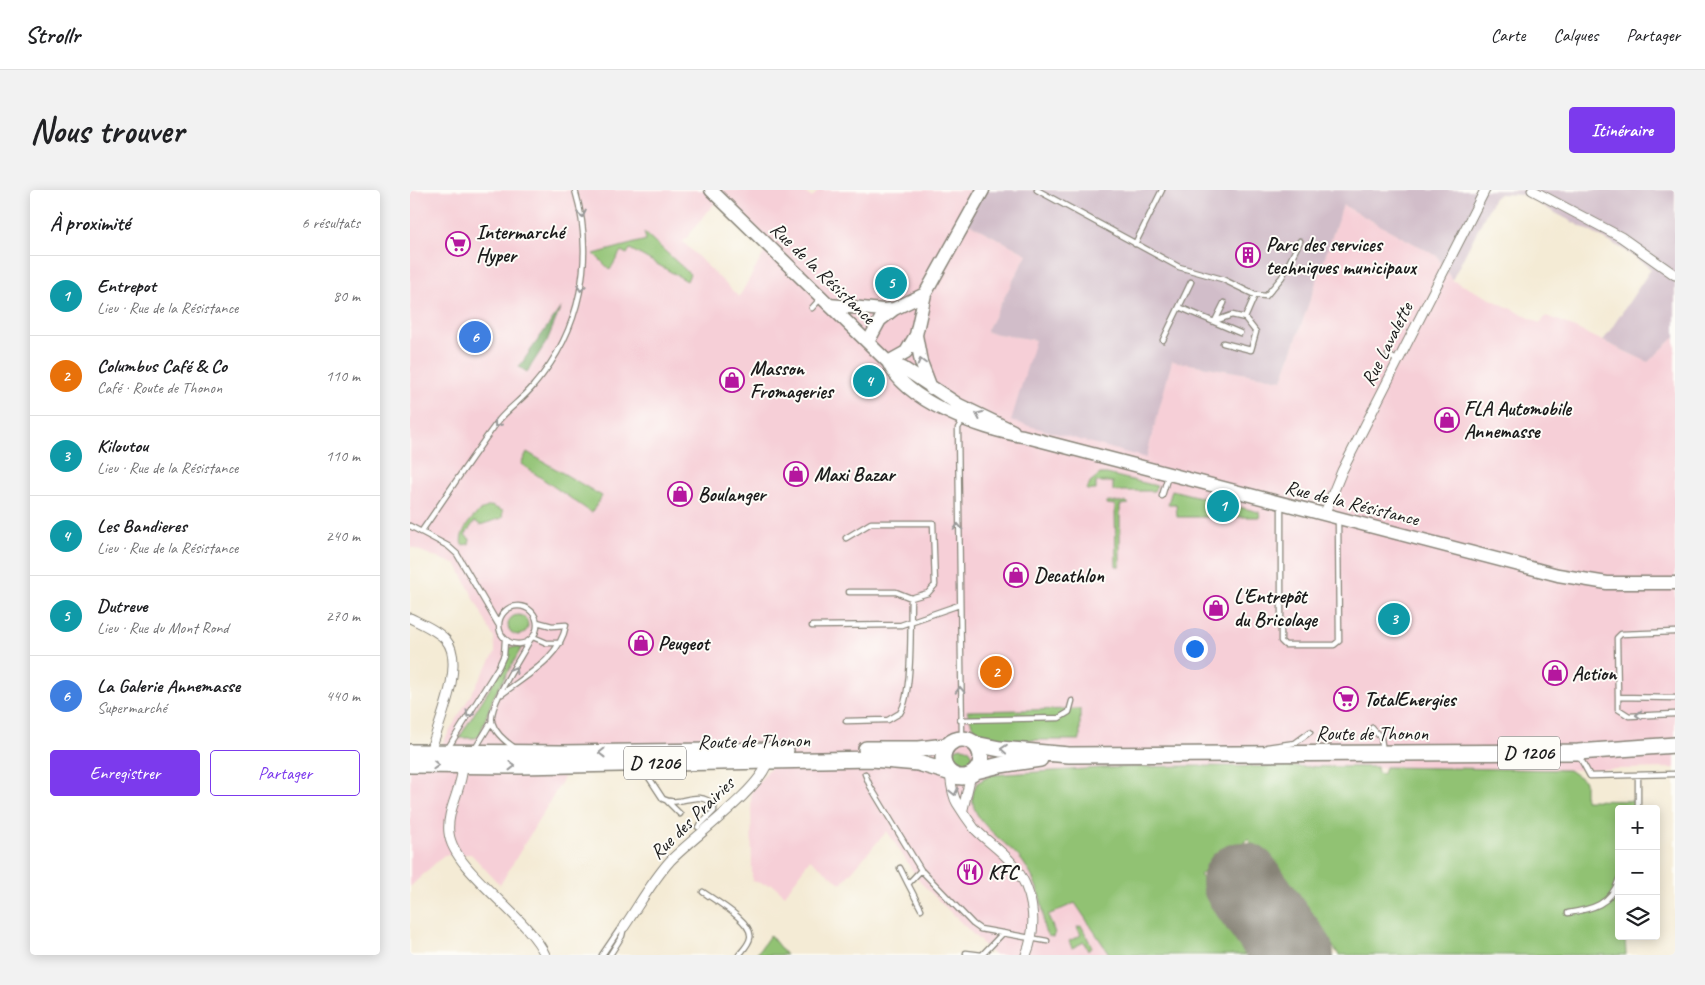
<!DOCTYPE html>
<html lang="fr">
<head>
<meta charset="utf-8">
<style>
	body { margin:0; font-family:Caveat,sans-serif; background:#f2f2f2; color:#202124 }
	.controls { position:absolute; right:15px; bottom:15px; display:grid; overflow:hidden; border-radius:5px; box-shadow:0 2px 12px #0003 }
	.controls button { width:45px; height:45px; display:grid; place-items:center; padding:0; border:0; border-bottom:1px solid #e0e0e0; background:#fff; color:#202124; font:25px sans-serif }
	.you { position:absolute; left:784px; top:458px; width:18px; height:18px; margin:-12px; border:4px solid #fff; border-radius:50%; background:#1a73e8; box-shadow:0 0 0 8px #1a73e833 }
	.badge { display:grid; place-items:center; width:32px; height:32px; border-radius:50%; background:#7c3aed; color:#fff; font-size:16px; font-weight:700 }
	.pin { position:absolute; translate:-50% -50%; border:2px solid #fff; box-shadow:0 1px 5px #0006 }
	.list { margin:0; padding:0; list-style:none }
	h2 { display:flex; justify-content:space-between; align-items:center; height:65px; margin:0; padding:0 20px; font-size:21px }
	h2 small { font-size:16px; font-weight:400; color:#757577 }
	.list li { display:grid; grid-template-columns:32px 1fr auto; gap:15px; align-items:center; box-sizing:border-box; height:80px; padding:0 20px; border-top:1px solid #e0e0e0 }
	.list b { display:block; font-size:19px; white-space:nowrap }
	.list p { margin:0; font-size:16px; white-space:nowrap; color:#757577 }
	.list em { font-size:16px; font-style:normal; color:#757577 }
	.actions { display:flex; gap:10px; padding:15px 20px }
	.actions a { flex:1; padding:11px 0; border:1px solid #7c3aed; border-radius:5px; text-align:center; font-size:18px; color:#7c3aed }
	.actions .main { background:#7c3aed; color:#fff }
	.icon { flex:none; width:28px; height:28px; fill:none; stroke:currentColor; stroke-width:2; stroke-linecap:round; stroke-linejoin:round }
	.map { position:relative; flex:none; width:1265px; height:765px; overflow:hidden; border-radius:5px }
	header { display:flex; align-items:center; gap:30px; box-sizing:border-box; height:70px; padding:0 25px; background:#fff; border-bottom:1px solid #e0e0e0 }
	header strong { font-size:24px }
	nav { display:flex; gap:28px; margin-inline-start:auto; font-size:18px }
	.intro { display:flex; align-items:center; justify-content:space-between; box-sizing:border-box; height:120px; padding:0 30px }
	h1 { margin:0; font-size:35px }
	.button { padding:12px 22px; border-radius:5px; background:#7c3aed; color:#fff; font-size:18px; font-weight:700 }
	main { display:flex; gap:30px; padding:0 30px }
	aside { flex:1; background:#fff; border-radius:5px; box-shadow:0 2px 12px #0003 }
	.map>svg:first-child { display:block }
	.built { fill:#f6cfd7; fill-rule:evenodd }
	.industrial { fill:#d1bdc9 }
	.green { fill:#91c273; stroke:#566f48 }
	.forest { fill:#74a865; stroke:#486240 }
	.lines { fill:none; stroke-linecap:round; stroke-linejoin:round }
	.runway { stroke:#888478; stroke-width:80 }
	.lane-casing { stroke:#888478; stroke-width:7 }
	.street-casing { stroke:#888478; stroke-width:11 }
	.secondary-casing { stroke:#888478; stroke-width:15 }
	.primary-casing { stroke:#888478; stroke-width:18 }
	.lane { stroke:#fff; stroke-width:4.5 }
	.street { stroke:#fff; stroke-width:9 }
	.secondary { stroke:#fff; stroke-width:12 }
	.primary { stroke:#fff; stroke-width:15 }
	.oneway { stroke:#999 }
	.labels { text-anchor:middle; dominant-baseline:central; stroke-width:4; stroke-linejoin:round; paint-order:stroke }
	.shield { fill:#fdfcf7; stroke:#605f5e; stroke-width:1 }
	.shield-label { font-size:19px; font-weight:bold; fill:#1c1c1c }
	.poi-label { font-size:20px; font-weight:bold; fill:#1c1c1c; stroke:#fdfcf7; text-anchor:start }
	.street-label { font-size:20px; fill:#1c1c1c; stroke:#fdfcf7 }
</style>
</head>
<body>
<header>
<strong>Strollr</strong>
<nav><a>Carte</a><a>Calques</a><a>Partager</a></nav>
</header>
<div class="intro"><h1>Nous trouver</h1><a class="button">Itinéraire</a></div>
<main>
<aside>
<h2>À proximité<small>6 résultats</small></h2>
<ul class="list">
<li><span class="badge" style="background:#0f9aa8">1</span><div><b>Entrepot</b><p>Lieu · Rue de la Résistance</p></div><em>80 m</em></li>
<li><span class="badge" style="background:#e8710a">2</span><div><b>Columbus Café &amp; Co</b><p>Café · Route de Thonon</p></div><em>110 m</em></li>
<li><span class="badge" style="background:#0f9aa8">3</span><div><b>Kiloutou</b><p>Lieu · Rue de la Résistance</p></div><em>110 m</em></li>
<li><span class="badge" style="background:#0f9aa8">4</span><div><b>Les Bandieres</b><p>Lieu · Rue de la Résistance</p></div><em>240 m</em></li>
<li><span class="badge" style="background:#0f9aa8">5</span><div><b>Dutreve</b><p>Lieu · Rue du Mont Rond</p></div><em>270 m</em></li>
<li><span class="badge" style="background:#3f7fe0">6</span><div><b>La Galerie Annemasse</b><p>Supermarché</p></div><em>440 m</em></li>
</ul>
<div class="actions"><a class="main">Enregistrer</a><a>Partager</a></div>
</aside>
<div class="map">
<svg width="1265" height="765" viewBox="0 0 1265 765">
	<rect width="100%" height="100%" fill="#fdfcf7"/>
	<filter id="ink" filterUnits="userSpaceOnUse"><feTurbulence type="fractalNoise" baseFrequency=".02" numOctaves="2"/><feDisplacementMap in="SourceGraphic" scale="10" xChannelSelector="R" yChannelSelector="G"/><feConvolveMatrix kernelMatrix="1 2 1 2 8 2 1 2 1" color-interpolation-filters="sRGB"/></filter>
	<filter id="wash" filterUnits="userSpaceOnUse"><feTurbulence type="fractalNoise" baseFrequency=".0096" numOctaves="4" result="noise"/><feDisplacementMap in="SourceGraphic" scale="20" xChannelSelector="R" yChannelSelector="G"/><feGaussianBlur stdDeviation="1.12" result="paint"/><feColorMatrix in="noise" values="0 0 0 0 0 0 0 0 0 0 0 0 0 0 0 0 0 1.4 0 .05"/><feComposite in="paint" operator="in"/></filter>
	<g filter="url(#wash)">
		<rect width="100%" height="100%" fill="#f4ebd5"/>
		<path class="built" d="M0 0H392L402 8 409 0H573L556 32 617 64 576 142 625 150 736 267 762 171 872 190 933 15 1027 66 1042 90 1130 133 1136 126 1150 131 1238 172 1265 147V578L1149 580 773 576 690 578 581 585 593 652 613 672 624 689 634 725 665 711 701 765H584L510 692 477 641 431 694 400 669 375 705 362 694 359 695 342 691 341 602 362 575 167 566 90 695 61 664 34 665 0 697V567L25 566 85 463V457L84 448 47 375 0 357ZM309 8 358 56 329 107 273 52Z"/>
		<path class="industrial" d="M573 0H1265V147L1238 172 1193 151 1241 79 1211 58 1112 5 1089 4 1084 8 1042 90 1027 66 933 15 872 190 762 171 736 268 601 231 625 150 576 142 617 64 556 32Z"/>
		<path class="green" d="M234 42 280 84 277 91 220 59 217 64 211 61 200 80 184 64 236 50Z
			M117 262 192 306 182 323 111 274Z
			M690 284H697L747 296 744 301H703V292H686V300H677L680 292Z
			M762 300 849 322 850 327H767L766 314H758Z
			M697 312H717L719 314 710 315V376H706L705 315 696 314Z
			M81 316 93 321 92 328 70 335 65 331 55 345 60 349 59 354 52 355C47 342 68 318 81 316Z
			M98 435a10 10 0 1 1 20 0a10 10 0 1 1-20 0Z
			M100 457H112L83 508 70 544 66 548H49L90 482Z
			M670 519V550H588L570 544 564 540 557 521Z
			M541 568a11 11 0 1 1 22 0a11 11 0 1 1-22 0Z
			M773 576 967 577 968 583 973 584 975 577 1159 580 1175 591V610L1224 611 1225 619H1209V746H1215L1216 765H929L892 712 886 714 876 687 854 659 848 662 838 649 790 685 798 695 795 698 842 765H700L665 713 638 725 645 743 643 747 638 746C631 736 634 731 633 722 631 704 623 686 613 672 596 649 548 627 567 593L581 585 690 578Z
			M670 736 672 737 682 757 678 761 674 752 662 758 659 751 671 745 667 737Z
			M360 745 376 765H346Z"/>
		<path class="forest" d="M151 117 137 151 117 182 109 177Z"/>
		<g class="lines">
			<path class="runway" d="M832 692 884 765"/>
		</g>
	</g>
	<g filter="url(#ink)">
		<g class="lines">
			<defs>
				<path id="lane" d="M627 0 769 77 812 89 845 105 856 106 872 87 890 51
					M725 54 752 0
					M781 92 769 117 830 143
					M814 113 805 131 822 125 835 128 845 105
					M402 118 411 108
					M753 150 769 117
					M813 153 841 160 846 142 835 128
					M978 165 988 171
					M752 306 758 286
					M871 315V451L875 455H924L929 451 928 329
					M0 336 38 356 47 364 88 434
					M11 342C37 305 62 266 89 230 100 217 114 208 124 195 171 141 185 67 165 0
					M436 348 461 333H523L525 395 518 403 501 408
					M89 435a19 19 0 1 1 38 0a19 19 0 1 1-38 0Z
					M402 436 491 435 549 415
					M1265 442 1211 444 1207 448 1208 507 1265 508
					M123 447 137 453H150
					M92 504C117 485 150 468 156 435L142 436 127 432
					M1208 507V519L1219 526 1265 524
					M550 530 649 528 659 522 662 511
					M436 531 478 530 490 523C503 503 500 434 501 408L486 402H439
					M962 538 971 548 973 561
					M552 548 548 238 553 230
					M857 557 885 553 900 542
					M38 558 89 476 94 465 95 450
					M105 558C96 552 85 543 82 532 78 515 112 466 120 450
					M65 559 82 531
					M1168 564 1180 586 1265 584
					M232 577 253 609C271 618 286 598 304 615V621L288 637
					M455 584 460 596 511 680 563 734 570 739 637 751
					M1228 586V619
					M257 611 270 624
					M490 678 498 694 511 680
					M498 694 511 719
					M293 702C304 710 344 732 340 748 339 754 333 760 329 765
					M1158 723C1182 719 1201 715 1209 689
					M556 763 572 765
					M192 765 209 740 214 737
					M200 765 212 746 214 737
					M572 765 593 743"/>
				<path id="street" d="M1122 0 1211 47 1265 85
					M914 325 932 281 1075 0
					M0 428C12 434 27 440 36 450 56 473 28 535 20 562
					M53 576C52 599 36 621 39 643 43 681 119 727 135 765
					M540 583C541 592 542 605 547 613 552 621 558 630 564 638 575 650 590 659 601 672 623 698 629 733 616 765
					M553 619 561 585
					M214 737C229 715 242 691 260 671 282 648 351 599 358 571"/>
				<path id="secondary" d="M301 0 478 172 493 178 549 215 603 241
					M419 115 473 120 484 119 515 104
					M458 152 470 130 484 119
					M478 172C495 211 572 240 613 246L1148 385 1197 393H1265
					M478 172 496 162 506 145
					M521 198 511 172 506 145 515 104 573 0"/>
				<path id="primary" d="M533 568a19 19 0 1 1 38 0a19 19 0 1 1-38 0Z
					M565 554 590 559 659 565 1168 562 1265 555
					M456 559H509L536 556
					M0 562 152 563 376 560
					M0 575 110 576 462 569 508 573 538 582
					M566 581 590 575 630 569"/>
			</defs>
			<use href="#lane" class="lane-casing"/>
			<use href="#street" class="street-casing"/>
			<use href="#secondary" class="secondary-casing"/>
			<use href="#primary" class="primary-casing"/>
			<use href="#lane" class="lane"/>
			<use href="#street" class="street"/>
			<use href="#secondary" class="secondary"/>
			<use href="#primary" class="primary"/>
		</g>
		<defs><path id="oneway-chevron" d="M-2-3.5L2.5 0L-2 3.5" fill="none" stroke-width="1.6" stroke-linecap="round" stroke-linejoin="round" transform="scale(1.25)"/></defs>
		<g class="oneway">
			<use href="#oneway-chevron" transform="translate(172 24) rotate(78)"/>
			<use href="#oneway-chevron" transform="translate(171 98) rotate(98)"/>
			<use href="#oneway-chevron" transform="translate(511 172) rotate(-105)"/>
			<use href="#oneway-chevron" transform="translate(569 225) rotate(-156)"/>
			<use href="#oneway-chevron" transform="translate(87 234) rotate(127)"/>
			<use href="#oneway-chevron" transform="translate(548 337) rotate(-91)"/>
			<use href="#oneway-chevron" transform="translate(104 480) rotate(-61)"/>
			<use href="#oneway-chevron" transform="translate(550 500) rotate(-91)"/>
			<use href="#oneway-chevron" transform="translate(59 524) rotate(122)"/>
			<use href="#oneway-chevron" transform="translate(1229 525) rotate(178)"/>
			<use href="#oneway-chevron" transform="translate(594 559) rotate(-175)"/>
			<use href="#oneway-chevron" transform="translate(192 563) rotate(179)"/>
			<use href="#oneway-chevron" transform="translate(26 575) rotate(2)"/>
			<use href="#oneway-chevron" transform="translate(102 576)"/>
			<use href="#oneway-chevron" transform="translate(544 602) rotate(77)"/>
		</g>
	</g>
	<defs>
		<symbol id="supermarket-ring" viewBox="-11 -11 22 22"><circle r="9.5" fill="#fdfcf7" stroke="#b5179e" stroke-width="1.5"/><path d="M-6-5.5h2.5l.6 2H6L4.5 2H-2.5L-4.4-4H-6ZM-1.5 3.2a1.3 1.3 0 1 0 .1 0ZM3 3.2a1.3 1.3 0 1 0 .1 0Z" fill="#b5179e"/></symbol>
		<symbol id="building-ring" viewBox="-11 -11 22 22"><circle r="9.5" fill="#fdfcf7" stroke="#b5179e" stroke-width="1.5"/><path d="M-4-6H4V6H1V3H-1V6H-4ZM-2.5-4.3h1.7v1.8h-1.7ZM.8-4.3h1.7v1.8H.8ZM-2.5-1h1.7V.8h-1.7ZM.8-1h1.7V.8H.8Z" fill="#b5179e"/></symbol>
		<symbol id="shop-ring" viewBox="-11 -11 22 22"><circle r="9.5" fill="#fdfcf7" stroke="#b5179e" stroke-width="1.5"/><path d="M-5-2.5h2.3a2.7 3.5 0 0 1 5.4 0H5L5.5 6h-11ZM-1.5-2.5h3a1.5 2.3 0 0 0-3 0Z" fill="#b5179e"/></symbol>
		<symbol id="restaurant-ring" viewBox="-11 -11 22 22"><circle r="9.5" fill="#fdfcf7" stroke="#b5179e" stroke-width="1.5"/><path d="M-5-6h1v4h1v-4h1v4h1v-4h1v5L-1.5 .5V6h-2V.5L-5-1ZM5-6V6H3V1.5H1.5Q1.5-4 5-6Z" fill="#b5179e"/></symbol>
	</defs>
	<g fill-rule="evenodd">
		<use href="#supermarket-ring" x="34" y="40" width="28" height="28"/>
		<use href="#building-ring" x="824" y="51" width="28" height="28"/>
		<use href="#shop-ring" x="308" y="176" width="28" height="28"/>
		<use href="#shop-ring" x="1023" y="216" width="28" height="28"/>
		<use href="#shop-ring" x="372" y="270" width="28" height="28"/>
		<use href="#shop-ring" x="256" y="290" width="28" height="28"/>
		<use href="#shop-ring" x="592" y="371" width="28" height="28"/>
		<use href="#shop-ring" x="792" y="404" width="28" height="28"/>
		<use href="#shop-ring" x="217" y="439" width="28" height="28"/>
		<use href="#shop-ring" x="1131" y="469" width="28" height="28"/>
		<use href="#supermarket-ring" x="922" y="495" width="28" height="28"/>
		<use href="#restaurant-ring" x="546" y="668" width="28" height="28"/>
	</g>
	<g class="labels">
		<g class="shield">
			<rect x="1088" y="546.5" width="62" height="33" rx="4"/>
			<rect x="214" y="556.5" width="62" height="33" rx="4"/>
		</g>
		<g class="shield-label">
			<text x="1119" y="563">D 1206</text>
			<text x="245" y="573">D 1206</text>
		</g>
		<g class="poi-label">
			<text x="66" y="42">Intermarché<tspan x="66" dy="23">Hyper</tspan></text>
			<text x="856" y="54">Parc des services<tspan x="856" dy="23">techniques municipaux</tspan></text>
			<text x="340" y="178">Masson<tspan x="340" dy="23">Fromageries</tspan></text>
			<text x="1054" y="218">FLA Automobile<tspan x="1054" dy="23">Annemasse</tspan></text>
			<text x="404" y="284">Maxi Bazar</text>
			<text x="288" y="304">Boulanger</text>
			<text x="624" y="385">Decathlon</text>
			<text x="824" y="406">L'Entrepôt<tspan x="824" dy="23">du Bricolage</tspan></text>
			<text x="248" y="453">Peugeot</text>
			<text x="1162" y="483">Action</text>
			<text x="954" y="509">TotalEnergies</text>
			<text x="578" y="682">KFC</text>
		</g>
		<g class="street-label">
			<text transform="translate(413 83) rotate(44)">Rue de la Résistance</text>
			<text transform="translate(977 154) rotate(-63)">Rue Lavalette</text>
			<text transform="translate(942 313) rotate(14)">Rue de la Résistance</text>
			<text x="962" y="543">Route de Thonon</text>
			<text transform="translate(344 551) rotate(-1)">Route de Thonon</text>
			<text transform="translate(282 628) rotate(-44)">Rue des Prairies</text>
		</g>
	</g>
</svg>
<div class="controls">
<button>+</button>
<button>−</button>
<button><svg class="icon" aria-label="layers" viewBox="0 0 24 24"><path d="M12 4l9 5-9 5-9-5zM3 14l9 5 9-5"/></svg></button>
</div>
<div class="you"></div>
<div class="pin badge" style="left:813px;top:316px;background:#0f9aa8">1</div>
<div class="pin badge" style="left:586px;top:482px;background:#e8710a">2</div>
<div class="pin badge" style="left:984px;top:429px;background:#0f9aa8">3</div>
<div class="pin badge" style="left:459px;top:191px;background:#0f9aa8">4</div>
<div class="pin badge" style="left:481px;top:93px;background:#0f9aa8">5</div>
<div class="pin badge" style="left:65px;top:147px;background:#3f7fe0">6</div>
</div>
</main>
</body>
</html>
